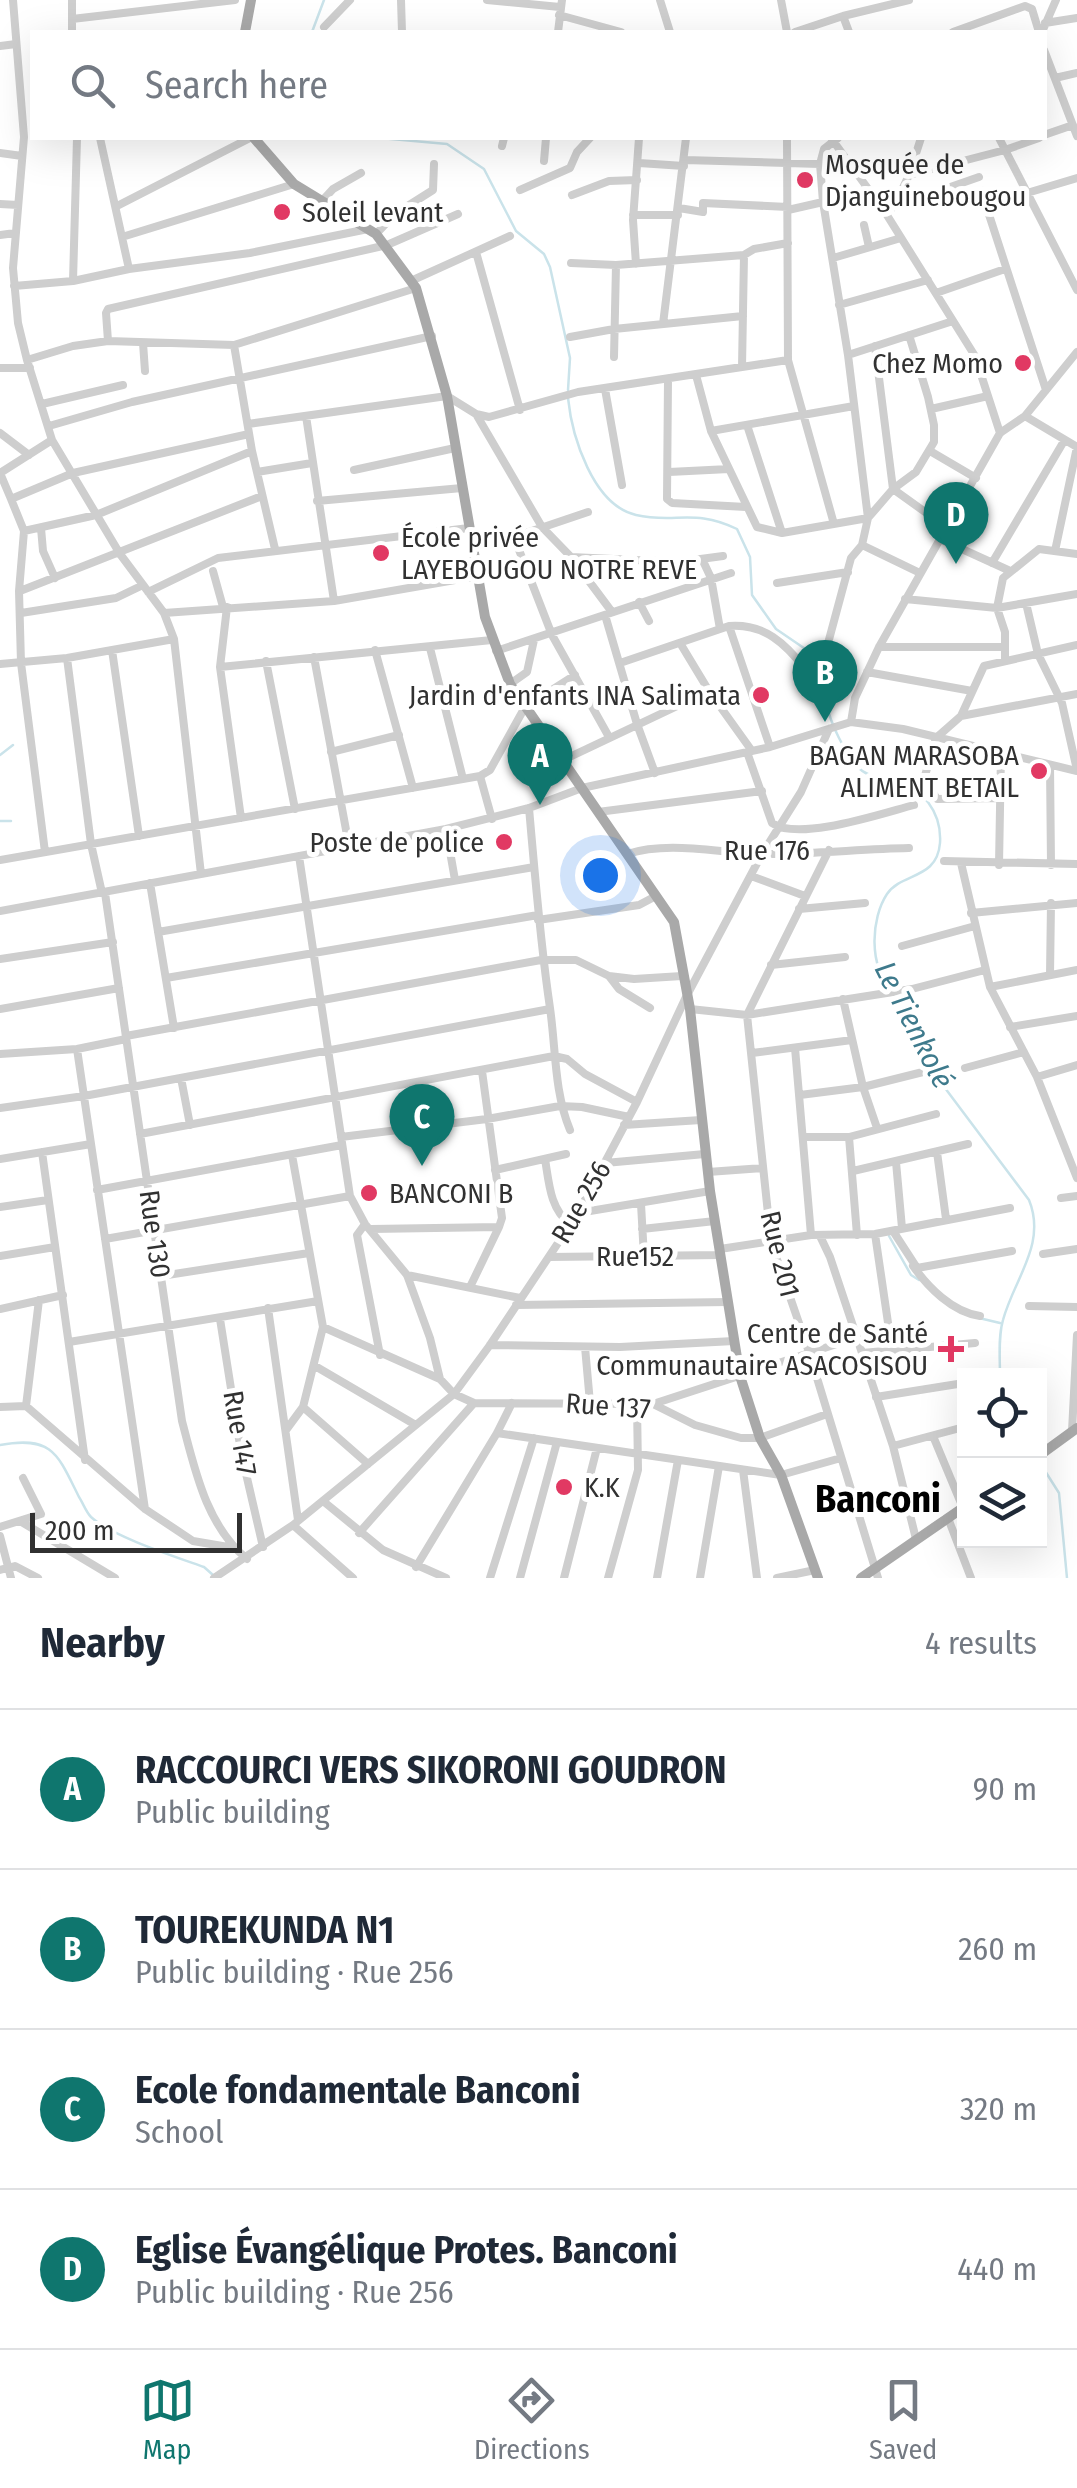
<!DOCTYPE html>
<html lang="en">
<head>
<meta charset="utf-8">
<style>
	body { margin:0; font-family:"Fira Sans Condensed",sans-serif; background:#f6f6f7; color:#1f2937 }
	.controls { position:absolute; right:30px; bottom:30px; display:grid; overflow:hidden; border-radius:0px; box-shadow:0 10px 40px #0002 }
	.controls button { width:90px; height:90px; display:grid; place-items:center; padding:0; border:0; border-bottom:2px solid #e0e1e3; background:#fff; color:#1f2937; font:50px sans-serif }
	.scale { position:absolute; left:30px; bottom:25px; width:212px; box-sizing:border-box; padding-left:10px; border:5px solid #313131; border-top:0; font-size:28px; line-height:35px; white-space:nowrap; color:#313131; -webkit-text-stroke:8px #fff; paint-order:stroke }
	.you { position:absolute; left:600px; top:875px; width:35px; height:35px; margin:-25px; border:8px solid #fff; border-radius:50%; background:#1a73e8; box-shadow:0 0 0 15px #1a73e833 }
	.badge { display:grid; place-items:center; width:65px; height:65px; border-radius:50%; background:#0f766e; color:#fff; font-size:32px; font-weight:700 }
	.pin { position:absolute; translate:-50% -82px; filter:drop-shadow(0 2px 5px #0008) }
	.pin::after { content:''; position:absolute; top:52px; width:35px; height:30px; background:inherit; clip-path:polygon(0 0,100% 0,50% 100%) }
	.list { margin:0; padding:0; list-style:none }
	h2 { display:flex; justify-content:space-between; align-items:center; height:130px; margin:0; padding:0 40px; font-size:42px }
	h2 small { font-size:32px; font-weight:400; color:#747a83 }
	.list li { display:grid; grid-template-columns:65px 1fr auto; gap:30px; align-items:center; box-sizing:border-box; height:160px; padding:0 40px; border-top:2px solid #e0e1e3 }
	.list b { display:block; font-size:38px; white-space:nowrap }
	.list p { margin:0; font-size:32px; white-space:nowrap; color:#747a83 }
	.list em { font-size:32px; font-style:normal; color:#747a83 }
	.icon { flex:none; width:55px; height:55px; fill:none; stroke:currentColor; stroke-width:2; stroke-linecap:round; stroke-linejoin:round }
	.map { position:relative; flex:none; width:1077px; height:1578px; overflow:hidden }
	.search { position:absolute; background:#fff; box-shadow:0 10px 40px #0002; left:30px; right:30px; top:30px; height:110px; display:flex; align-items:center; gap:25px; box-sizing:border-box; padding:0 35px; border-radius:0px; color:#747a83; font-size:38px }
	.sheet { height:770px; background:#fff }
	nav { display:flex; justify-content:space-around; align-items:center; box-sizing:border-box; height:140px; border-top:2px solid #e0e1e3; background:#fff; font-size:28px; color:#747a83 }
	nav a { display:grid; justify-items:center; gap:5px }
	nav .on { color:#0f766e }
	.map>svg:first-child { display:block }
	.lines { fill:none; stroke-linecap:round; stroke-linejoin:round }
	.stream { stroke:#cae3ea; stroke-width:2.5 }
	.minor { stroke:#cecece; stroke-width:8 }
	.major { stroke:#a9a9a9; stroke-width:10 }
	.poi-dot { fill:#e13963; stroke:#fff; stroke-width:4 }
	.labels { text-anchor:middle; dominant-baseline:central; stroke-width:10; stroke-linejoin:round; paint-order:stroke }
	.poi-label { font-size:28px; fill:#313131; stroke:#fff; text-anchor:start }
	.street-label { font-size:28px; fill:#313131; stroke:#fff }
	.water-label { font-size:30px; font-style:italic; fill:#3e7a8c; stroke:#fff }
	.district-label { font-size:38px; font-weight:bold; fill:#000; stroke:#fff }
</style>
</head>
<body>
<div class="map">
<svg width="1077" height="1578" viewBox="0 0 1077 1578">
	<rect width="100%" height="100%" fill="#fff"/>
	<g class="lines">
		<path class="stream" d="M312 32 324 0
			M380 138 447 144 484 169 516 231 544 254 550 267 570 358 568 390
			M568 398C572 437 593 505 636 515 675 524 694 508 737 529L750 557 752 595 776 629 820 659C827 674 825 689 827 705 830 723 845 753 858 767 867 778 881 776 894 780 922 787 942 812 940 843 937 880 902 872 887 894 871 918 868 967 892 988
			M0 755 13 745
			M0 821H11
			M897 994 939 1080 1029 1200C1047 1244 1014 1279 1003 1320 998 1337 1000 1358 1000 1376
			M889 1236 911 1275 919 1280
			M979 1318 1000 1323
			M0 1445C53 1435 58 1455 79 1497 83 1503 86 1512 91 1517 111 1536 176 1557 204 1567L213 1575
			M1040 1463 1059 1493 1067 1578"/>
		<path class="minor" d="M13 0 24 137 13 268 18 323 27 360 52 440 120 554 164 613 174 639 201 874
			M401 0 402 32
			M487 0 560 7
			M660 0 670 32
			M781 0 787 32
			M559 15 621 32
			M843 16 849 32
			M72 19 235 0
			M1045 23 1077 18
			M324 27 350 0
			M72 32V0
			M558 32 562 0
			M795 32 843 16 909 0
			M953 32 1025 6 1032 9 1039 32
			M1042 32 1056 0
			M0 46 16 44
			M1044 50 1077 136
			M1055 78 1077 73
			M1044 135 1073 125
			M100 138 129 269
			M787 138 788 360 834 524
			M831 138 885 212 975 356 1000 433
			M999 138 1077 290
			M502 146 504 138
			M0 153 22 156
			M685 160 820 164
			M544 161 546 138
			M639 163 684 166
			M909 175 1005 150 1039 138
			M520 190 570 168 577 152 590 138
			M981 190 1046 390
			M572 195 609 181 637 180
			M322 201 333 189 361 173
			M0 204 18 205
			M117 206 250 138
			M896 206 979 177
			M894 207 909 175 921 138
			M679 208 703 212V203L788 207
			M788 210 823 202
			M987 210 1027 193 1077 178
			M633 215H678
			M864 225 869 247
			M376 234 395 214 433 190 434 164
			M0 235 15 233
			M122 237 294 184
			M476 252 520 410
			M833 258 901 238
			M571 263 616 265 744 255 754 249 788 243
			M636 264 633 220 639 138
			M413 280 510 236
			M73 281 77 138
			M14 286 73 281 129 269 250 253 368 229
			M936 293 1005 269
			M839 305 928 280
			M663 324 686 138
			M570 337 614 329 743 316
			M108 341 106 313 108 309 387 245 458 214
			M143 343 145 371
			M234 345 252 451 275 549
			M875 346 893 489 946 527
			M848 355 953 321
			M614 357 616 265
			M27 360 73 346 108 341 234 345 416 288
			M742 367 744 255
			M0 368H30
			M696 375 711 431 757 527 782 533 868 518 848 355 823 202 820 164 824 149 838 138
			M668 379 667 499 672 503 746 507
			M605 389 622 485
			M42 404 123 385
			M931 409 988 396
			M476 414 542 527 571 557 612 612
			M306 416 334 601
			M1025 416 1077 447 1055 551
			M248 424 447 396 476 414 489 417 578 392 788 360
			M747 425 782 533
			M49 426 132 402 432 336
			M711 431 854 406
			M0 433 29 455
			M1000 433 1025 416 1077 352
			M930 451 976 478
			M354 470 455 448
			M257 472 312 463
			M669 472 729 469
			M0 473 52 440
			M0 473 11 499
			M317 501 462 488
			M41 528 43 551 55 578
			M24 531 96 515 252 451
			M514 537 552 635 609 737
			M940 539 1008 570
			M862 545 920 573
			M473 546 514 537 588 512
			M571 557 678 562 723 556
			M703 561 711 578 720 629
			M992 563 1064 441
			M213 571 223 607
			M777 583 848 572
			M20 591 262 496
			M148 592 218 558 469 528
			M905 599 997 608 1077 594
			M639 602 649 621
			M1026 603 1038 654 1062 703 1077 770
			M227 607 220 667 241 818
			M21 613 116 598 143 585
			M164 613 334 601 478 576
			M605 615 637 724 655 773
			M729 626 770 747
			M680 643 709 691 752 751
			M827 647 851 558 862 545 868 518 893 489 916 472 934 442V425L928 397 909 335
			M879 647H1005
			M430 648 463 779
			M112 650 139 836
			M375 650 413 788
			M496 651 731 573
			M314 657 349 846
			M67 658 91 844 102 893
			M266 661 295 809
			M1005 661V632L997 608 1003 578 1039 549 1077 554
			M620 663 729 626C764 623 786 644 806 670
			M0 664 67 658 174 639
			M220 667 492 640
			M867 672 972 691
			M510 684 527 672 534 640
			M961 716 984 666 1077 645
			M851 722 855 698 879 647 1000 433
			M331 752 399 735
			M747 752 772 823C798 842 883 813 914 805
			M561 761 709 691
			M1050 765 1051 865
			M480 776 492 819
			M1000 798 937 799 924 779 936 738 961 716 1077 694
			M529 808C535 875 540 941 550 1008 556 1050 554 1091 570 1130
			M598 812 762 791
			M446 829 455 880
			M829 850 747 1015 771 1242 810 1355 878 1578
			M45 852 21 663 19 591 24 531 11 499 73 473 249 434
			M627 854C671 840 722 854 767 854 814 854 862 849 909 848
			M299 856 350 1196 365 1224 407 1275 430 1338 440 1379
			M0 860 480 776 490 770 525 707 575 675
			M944 861 1077 864
			M961 863 990 987 1037 1077 1077 1178
			M999 865 1001 753
			M751 876 805 896
			M150 883 174 1028
			M105 893 182 1421C195 1470 206 1525 247 1559
			M799 909 865 903
			M0 911 446 829 529 808 582 788 770 747 851 722 903 729 1077 771
			M971 913 1077 903
			M538 920 639 905 656 896
			M158 932 534 867
			M902 946 975 926
			M0 959 113 942
			M771 965 845 957
			M1050 975 1051 903
			M609 976 619 989 650 1008
			M166 978 538 915
			M990 987 1077 970
			M843 999 863 1087 877 1128
			M0 1009 119 988
			M690 1009 747 1015 912 989 985 970
			M1010 1027 1077 1016
			M126 1036 541 960H576L609 976 634 979 682 976
			M795 1048 811 1235
			M77 1049 145 1509
			M752 1053 852 1040
			M0 1054 77 1049 126 1039
			M965 1068 1024 1052
			M482 1071 502 1218 499 1227
			M1037 1077 1077 1065
			M181 1078 190 1125
			M800 1095 863 1087 923 1072
			M0 1108 84 1096 550 1009
			M624 1125 701 1120
			M140 1134 554 1056 567 1059 585 1074 637 1102
			M341 1137 487 1119 560 1106 582 1107 629 1117
			M804 1137H849L936 1114
			M849 1137 857 1235
			M42 1152 85 1460
			M937 1152 946 1219
			M0 1159 91 1144
			M545 1159C549 1183 550 1209 570 1224
			M896 1162 902 1228
			M605 1163 705 1154
			M495 1170 566 1154
			M853 1171 968 1144
			M708 1172 763 1168
			M97 1190 342 1145
			M1061 1198 1077 1196
			M641 1204 644 1257
			M0 1207 48 1200
			M578 1213 710 1191
			M365 1224 357 1235 380 1355
			M371 1229 499 1227 470 1287
			M642 1229 715 1221
			M893 1231 917 1268 1012 1251
			M875 1234 892 1350
			M820 1236 830 1257 893 1446 916 1539
			M105 1239 350 1196
			M720 1249 811 1235 875 1234 1010 1208
			M1043 1254 1077 1249
			M0 1256 55 1247
			M549 1257 721 1255
			M913 1266C928 1287 952 1312 980 1316
			M407 1275 520 1298
			M161 1276 309 1253
			M516 1305 728 1302
			M1029 1306 1077 1307
			M268 1308 298 1520
			M0 1309 63 1295
			M220 1319 241 1452 263 1547
			M323 1327 440 1379 454 1394 474 1403 653 1404 695 1425 741 1438H760L827 1414
			M69 1342 318 1301
			M490 1345 620 1347 734 1341
			M585 1347 590 1403
			M862 1353 975 1343
			M315 1366 414 1424
			M876 1397 964 1383
			M653 1404 855 1338
			M26 1406 39 1300
			M0 1407 26 1406 145 1509 193 1541 234 1548
			M303 1407 368 1464
			M286 1430 303 1407 323 1327 292 1155
			M1072 1431 1077 1335
			M497 1433 781 1475 841 1458
			M933 1436 963 1508
			M893 1446 964 1427
			M743 1470 757 1578
			M323 1501 383 1550 446 1578
			M948 1518 971 1578
			M20 1521 115 1578
			M293 1525 353 1578
			M0 1527 41 1514 23 1478
			M359 1533 474 1403
			M0 1536 11 1578
			M416 1567 497 1433 512 1403
			M0 1570 15 1566 38 1578
			M214 1578 293 1525 454 1394 490 1345 578 1213 637 1102 686 997 762 854 801 792 829 729
			M490 1578 534 1438
			M520 1578 557 1442
			M564 1578 597 1448
			M608 1578 638 1470 637 1404
			M657 1578 678 1460
			M700 1578 719 1466
			M777 1578 815 1570"/>
		<path class="major" d="M245 32 251 0
			M254 138 294 184 376 234 416 288 447 396 485 617 510 684 674 922 690 1009 710 1191 740 1376 760 1438 781 1475 818 1578
			M1040 1455 1077 1428
			M861 1578 964 1507"/>
	</g>
	<g class="poi-dot">
		<circle cx="805" cy="180" r="10"/>
		<circle cx="282" cy="212" r="10"/>
		<circle cx="1023" cy="363" r="10"/>
		<circle cx="381" cy="553" r="10"/>
		<circle cx="761" cy="695" r="10"/>
		<circle cx="1039" cy="771" r="10"/>
		<circle cx="504" cy="842" r="10"/>
		<circle cx="369" cy="1193" r="10"/>
		<path d="M946 1334h10v10h10v10h-10v10h-10v-10h-10v-10h10z"/>
		<circle cx="564" cy="1487" r="10"/>
	</g>
	<g class="labels">
		<g class="poi-label">
			<text x="825" y="164">Mosquée de<tspan x="825" dy="32">Djanguinebougou</tspan></text>
			<text x="302" y="212">Soleil levant</text>
			<text x="1003" y="363" text-anchor="end">Chez Momo</text>
			<text x="401" y="537">École privée<tspan x="401" dy="32">LAYEBOUGOU NOTRE REVE</tspan></text>
			<text x="741" y="695" text-anchor="end">Jardin d'enfants INA Salimata</text>
			<text x="1019" y="755" text-anchor="end">BAGAN MARASOBA<tspan x="1019" dy="32">ALIMENT BETAIL</tspan></text>
			<text x="484" y="842" text-anchor="end">Poste de police</text>
			<text x="389" y="1193">BANCONI B</text>
			<text x="928" y="1333" text-anchor="end">Centre de Santé<tspan x="928" dy="32">Communautaire ASACOSISOU</tspan></text>
			<text x="584" y="1487">K.K</text>
		</g>
		<g class="street-label">
			<text x="767" y="850">Rue 176</text>
			<text transform="translate(581 1202) rotate(-60)">Rue 256</text>
			<text transform="translate(155 1234) rotate(82)">Rue 130</text>
			<text transform="translate(780 1254) rotate(76)">Rue 201</text>
			<text x="635" y="1256">Rue152</text>
			<text transform="translate(608 1406) rotate(4)">Rue 137</text>
			<text transform="translate(240 1433) rotate(80)">Rue 147</text>
		</g>
		<g class="water-label">
			<text transform="translate(914 1025) rotate(63)">Le Tienkolé</text>
		</g>
		<g class="district-label">
			<text x="878" y="1499">Banconi</text>
		</g>
	</g>
</svg>
<div class="controls">
<button><svg class="icon" aria-label="locate" viewBox="0 0 24 24"><circle cx="12" cy="12" r="6"/><path d="M12 2v4M12 18v4M2 12h4M18 12h4"/></svg></button>
<button><svg class="icon" aria-label="layers" viewBox="0 0 24 24"><path d="M12 4l9 5-9 5-9-5zM3 14l9 5 9-5"/></svg></button>
</div>
<div class="scale">200 m</div>
<div class="you"></div>
<div class="pin badge" style="left:540px;top:805px">A</div>
<div class="pin badge" style="left:825px;top:722px">B</div>
<div class="pin badge" style="left:422px;top:1166px">C</div>
<div class="pin badge" style="left:956px;top:564px">D</div>
<div class="search"><svg class="icon" aria-label="search" viewBox="0 0 24 24"><circle cx="10" cy="10" r="6"/><path d="M15 15l6 6"/></svg>Search here</div>
</div>
<section class="sheet">
<h2>Nearby<small>4 results</small></h2>
<ul class="list">
<li><span class="badge">A</span><div><b>RACCOURCI VERS SIKORONI GOUDRON</b><p>Public building</p></div><em>90 m</em></li>
<li><span class="badge">B</span><div><b>TOUREKUNDA N1</b><p>Public building · Rue 256</p></div><em>260 m</em></li>
<li><span class="badge">C</span><div><b>Ecole fondamentale Banconi</b><p>School</p></div><em>320 m</em></li>
<li><span class="badge">D</span><div><b>Eglise Évangélique Protes. Banconi</b><p>Public building · Rue 256</p></div><em>440 m</em></li>
</ul>
</section>
<nav>
<a class="on"><svg class="icon" aria-label="map" viewBox="0 0 24 24"><path d="M3 6l6-2 6 2 6-2v14l-6 2-6-2-6 2zM9 4v14M15 6v14"/></svg>Map</a>
<a><svg class="icon" aria-label="directions" viewBox="0 0 24 24"><path d="M12 3l9 9-9 9-9-9zM9 14v-3h6M13 9l2 2-2 2"/></svg>Directions</a>
<a><svg class="icon" aria-label="saved" viewBox="0 0 24 24"><path d="M7 4h10v16l-5-4-5 4z"/></svg>Saved</a>
</nav>
</body>
</html>
